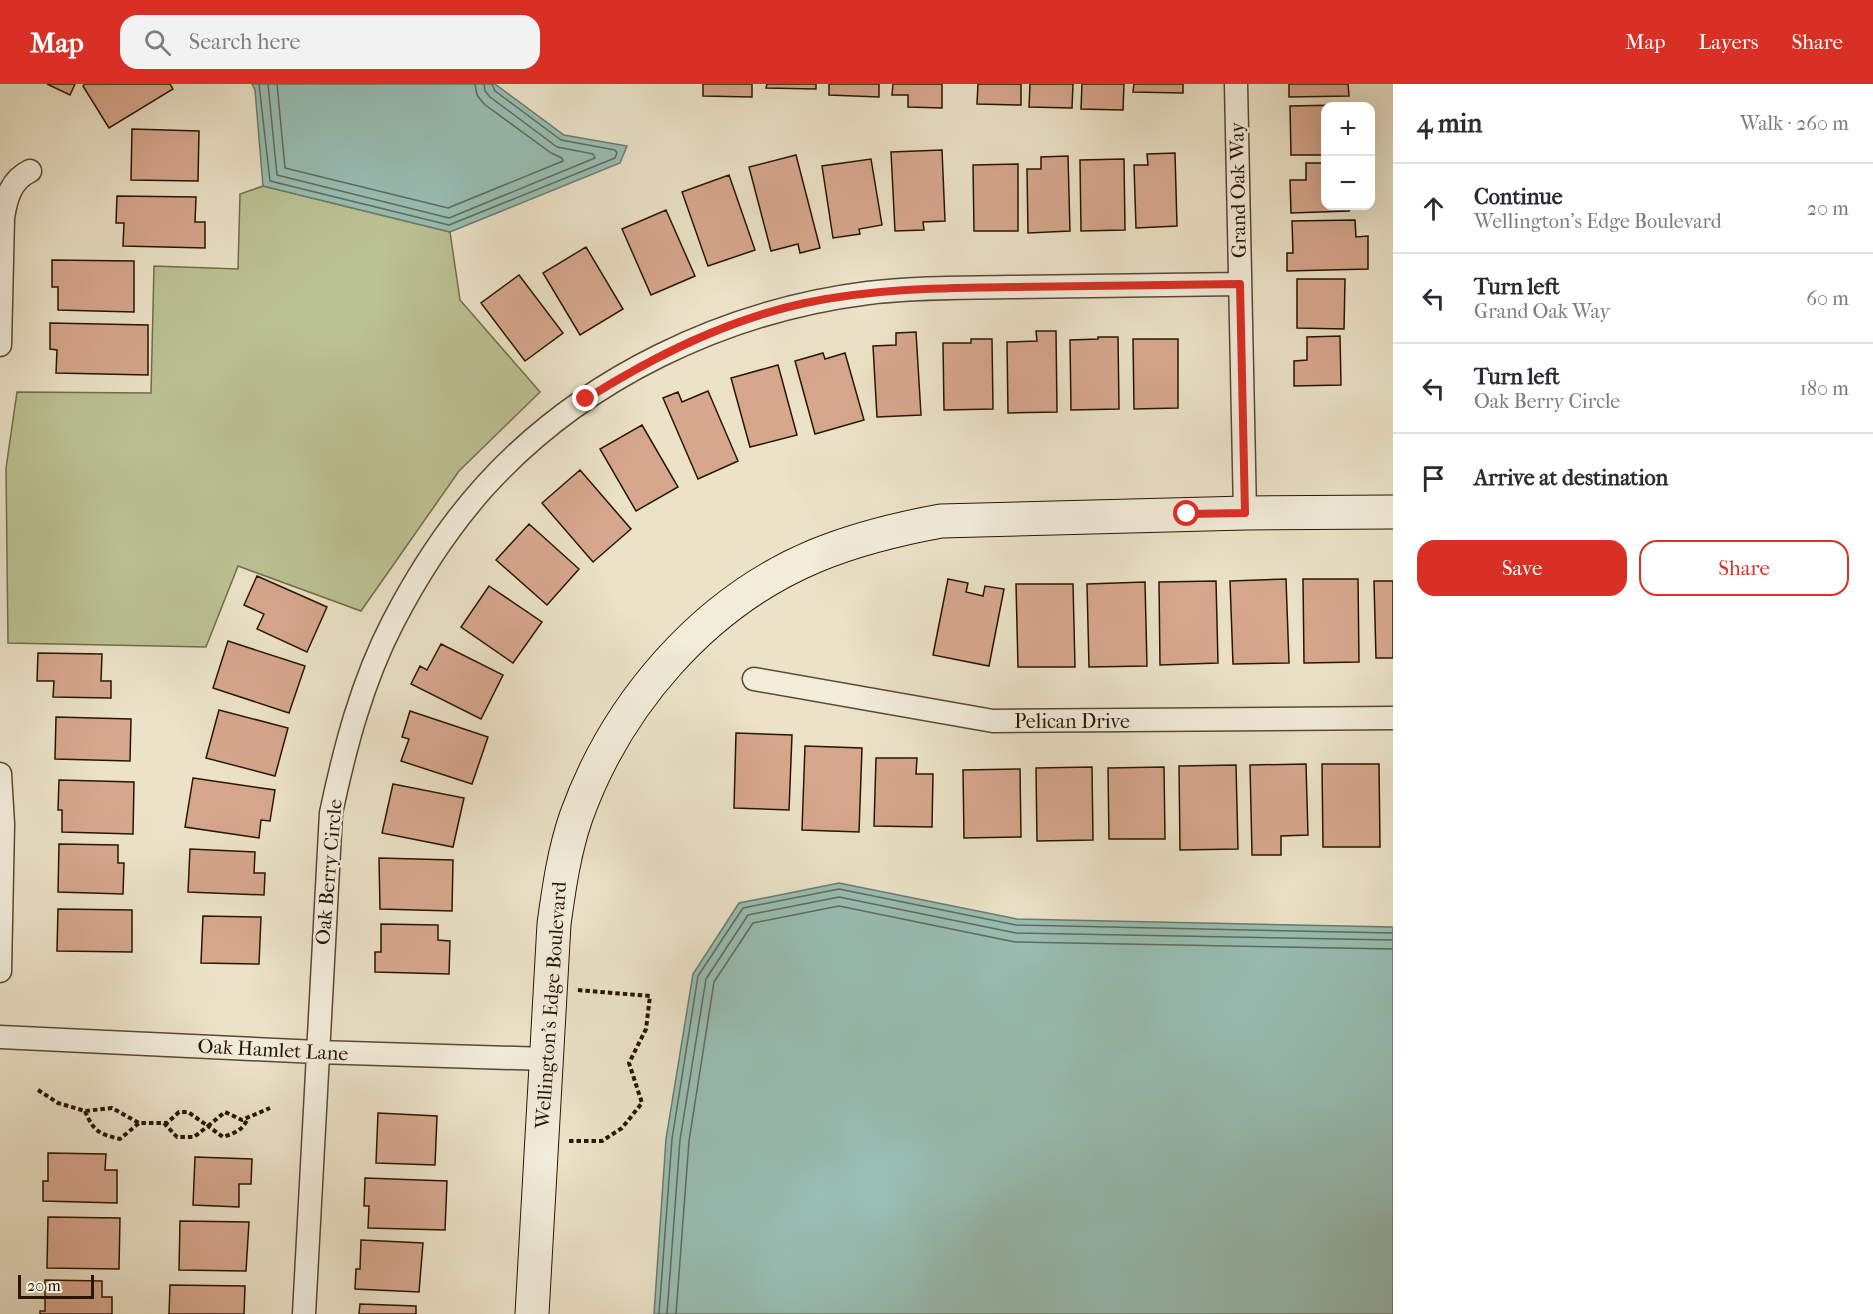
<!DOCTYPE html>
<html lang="en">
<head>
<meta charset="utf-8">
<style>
	body { margin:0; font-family:"IM FELL French Canon",serif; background:#f2f2f3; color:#2b2b33 }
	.controls { position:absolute; right:18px; top:18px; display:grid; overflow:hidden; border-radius:12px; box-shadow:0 6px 24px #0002 }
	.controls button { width:54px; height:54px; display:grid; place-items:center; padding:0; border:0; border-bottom:2px solid #e1e1e2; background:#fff; color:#2b2b33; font:30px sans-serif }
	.scale { position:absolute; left:18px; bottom:15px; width:76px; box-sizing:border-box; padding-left:6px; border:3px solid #281600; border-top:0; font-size:16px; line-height:21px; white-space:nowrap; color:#281600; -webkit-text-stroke:4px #f2ecdb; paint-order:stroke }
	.stop { position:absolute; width:18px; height:18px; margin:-14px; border:4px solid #d93025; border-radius:50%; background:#fff }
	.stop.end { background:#d93025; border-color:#fff; box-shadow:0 2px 6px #0008 }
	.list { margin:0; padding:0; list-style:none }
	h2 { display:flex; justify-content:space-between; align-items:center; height:78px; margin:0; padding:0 24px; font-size:26px }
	h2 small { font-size:20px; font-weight:400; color:#7c7c81 }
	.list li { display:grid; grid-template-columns:39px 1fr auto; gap:18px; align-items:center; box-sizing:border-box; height:90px; padding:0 24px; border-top:2px solid #e1e1e2 }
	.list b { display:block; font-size:22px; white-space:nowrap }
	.list p { margin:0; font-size:20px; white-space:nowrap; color:#7c7c81 }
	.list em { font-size:20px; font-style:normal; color:#7c7c81 }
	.actions { display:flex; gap:12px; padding:18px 24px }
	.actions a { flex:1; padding:14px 0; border:2px solid #d93025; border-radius:18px; text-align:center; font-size:21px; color:#d93025 }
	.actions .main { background:#d93025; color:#fff }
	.icon { flex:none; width:33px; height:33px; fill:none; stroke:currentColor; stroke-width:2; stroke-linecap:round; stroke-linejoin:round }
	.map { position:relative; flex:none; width:1393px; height:1230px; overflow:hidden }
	header { display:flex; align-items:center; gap:36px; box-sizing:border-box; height:84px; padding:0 30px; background:#d93025; color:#fff }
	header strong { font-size:28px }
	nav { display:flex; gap:33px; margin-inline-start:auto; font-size:21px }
	.search { width:420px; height:54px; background:#f2f2f3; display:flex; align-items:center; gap:15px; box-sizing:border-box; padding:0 21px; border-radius:18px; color:#7c7c81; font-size:22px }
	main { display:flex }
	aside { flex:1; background:#fff }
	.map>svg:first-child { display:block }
	.green { fill:#bbc293; stroke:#726c4a; stroke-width:1.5 }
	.water { fill:#98beb4; stroke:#6b7b6c; stroke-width:1.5 }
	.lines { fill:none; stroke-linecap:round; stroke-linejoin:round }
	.shore { stroke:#606a5a; stroke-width:1.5 }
	.building { fill:#d7a78d; stroke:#281600; stroke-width:1.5 }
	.street-casing { stroke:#594932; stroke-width:25 }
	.secondary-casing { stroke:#281600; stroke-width:35 }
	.path { stroke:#281600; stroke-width:4; stroke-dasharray:4.5 3; stroke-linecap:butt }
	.street { stroke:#f2ecdb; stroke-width:22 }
	.secondary { stroke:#f2ecdb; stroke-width:33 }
	.route { stroke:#d93025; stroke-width:8 }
	.labels { text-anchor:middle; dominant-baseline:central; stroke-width:5; stroke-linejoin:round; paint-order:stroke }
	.street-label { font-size:20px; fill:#281600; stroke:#f2ecdb }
</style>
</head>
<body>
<header>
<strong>Map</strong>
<div class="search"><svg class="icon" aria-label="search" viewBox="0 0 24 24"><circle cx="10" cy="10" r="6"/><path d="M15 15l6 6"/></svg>Search here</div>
<nav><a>Map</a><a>Layers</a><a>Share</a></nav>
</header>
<main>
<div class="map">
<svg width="1393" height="1230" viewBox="0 0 1393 1230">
	<rect width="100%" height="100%" fill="#ebe2c7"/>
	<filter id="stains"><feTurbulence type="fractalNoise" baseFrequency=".00333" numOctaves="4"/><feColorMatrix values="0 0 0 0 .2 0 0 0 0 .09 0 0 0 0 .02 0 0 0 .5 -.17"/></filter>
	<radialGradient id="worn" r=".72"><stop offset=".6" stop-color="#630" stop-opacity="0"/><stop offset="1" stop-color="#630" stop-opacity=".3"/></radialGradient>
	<path class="green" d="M263 102 450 148 460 216 540 308 459 387 361 527 238 482 206 563 8 559 6 384 17 308 151 309 154 182 238 185 240 110Z"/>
	<path class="water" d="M252 0H495L564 51 627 62 620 79 450 148 263 102 255 6Z
		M839 799 1017 835 1393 843V1230H654L666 1055 693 890 739 819Z"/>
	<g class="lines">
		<path class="shore" d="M259 0 270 97 449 141 615 74 617 69 615 66 561 56 495 7 492 0
			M268 0 277 91 449 134 595 74 593 70 557 63 490 13 485 7 484 0
			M277 0 285 84 448 124 563 77 562 74 551 69 484 20 477 11 475 0
			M659 1230 672 1055 698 892 743 824 839 805 1016 841 1393 849
			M667 1230 680 1056 706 895 748 831 839 813 1016 849 1393 856
			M676 1230 689 1057 714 898 753 839 839 822 1015 858 1393 865"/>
	</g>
	<path class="building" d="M47 0H75L70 11Z
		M85 0H170L173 5 109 44 83 2Z
		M703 0H752V13L703 12Z
		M767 0H816V5L766 4Z
		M829 0H879V13L829 11Z
		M893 0H942V24L908 23V11H892Z
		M978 0H1021V21L977 20Z
		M1030 0H1073L1072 24 1029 23Z
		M1082 0H1124L1123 26 1081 25Z
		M1134 0H1183V9L1133 8Z
		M1289 0H1348L1349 12 1289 13Z
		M1338 21V22H1326V71H1291L1290 22Z
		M132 45 199 47 198 97 131 96Z
		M942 66 945 137 923 138 924 146 895 147 891 68Z
		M1175 69 1177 142 1136 144 1134 81H1148L1147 70Z
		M796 71 820 164 800 169 798 160 771 167 749 83Z
		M1068 72 1070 147 1028 149 1027 85H1041V73Z
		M871 75 882 141 859 145 860 150 833 154 822 82Z
		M1124 75 1125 146 1081 147 1080 76Z
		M1306 79H1326V122H1349V127L1291 129 1290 96H1306Z
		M1018 80V147H974L973 81Z
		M729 91 755 166 708 182 682 108Z
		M117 112 196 113 195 138H205V164L123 162 124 139H116Z
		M666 126 695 192 651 211 622 145Z
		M1355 136 1356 153 1368 152V185L1287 187V169H1293L1292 137Z
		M586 163 623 225 580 251 543 189Z
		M52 176 134 177V228L58 226V203H52Z
		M519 191 563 249 525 277 481 219Z
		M1297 195H1345L1344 245 1297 244Z
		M50 239 148 241V291L56 289 57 266 50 265Z
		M1036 247H1056L1057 328 1008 329 1007 258 1037 257Z
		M916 248 921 331 877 333 873 262 896 261V249Z
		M1340 252 1341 301 1294 302V277L1307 276V253Z
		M1098 253H1118L1119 325 1071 326 1070 256 1098 255Z
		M971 255H992L993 325 944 326 943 259H971Z
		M1133 255H1178V324L1134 325Z
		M823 269 825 275 845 269 864 336 815 350 795 277Z
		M778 281 797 351 750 363 731 294Z
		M708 307 738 377 698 395 663 314 678 308 682 318Z
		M642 341 678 403 636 427 600 365Z
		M580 386 631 445 593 478 542 419Z
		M529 440 579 485 547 521 496 476Z
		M257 492 327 523 307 568 257 545 264 530 244 521Z
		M948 495 968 499 966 508 983 512 985 502 1004 505 989 582 933 571Z
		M1286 495 1289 579 1233 580 1230 497Z
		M1303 495H1358L1359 578 1304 579Z
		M1216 497 1218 579 1160 581 1159 498Z
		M1374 497H1393V574H1376Z
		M1145 498 1147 582 1089 583 1087 500Z
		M1016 500H1073L1075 583H1018Z
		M489 502 542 538 513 579 461 543Z
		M228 557 305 582 289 629 213 604Z
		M441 560 503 591 481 635 411 600 420 582 427 586Z
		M38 569 102 570 101 597H111V614L53 613 54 597H37Z
		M219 626 288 644 275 692 206 674Z
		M410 627 488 653 472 700 401 677 409 655 402 653Z
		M56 633 131 635 130 677 55 675Z
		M736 649 792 651 789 726 734 724Z
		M805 662 862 664 859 748 802 746Z
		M876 674H917L916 690H933L932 743 874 742Z
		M1306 680 1308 751 1281 752V771H1252L1250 681Z
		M1322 680H1379L1380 763H1323Z
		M1236 681 1238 765 1180 766 1179 682Z
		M1092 683 1093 756 1037 757 1036 684Z
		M1164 683 1165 755H1109L1108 684Z
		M1020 685 1021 753 964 754 963 686Z
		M193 694 275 706 270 737 261 736 259 754 185 743Z
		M59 696 134 698 133 750 62 748V726H58Z
		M393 700 464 714 453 763 382 749Z
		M59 760 118 761V779H124L123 810 58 808Z
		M190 765 255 768 254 789H265L264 811 188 808Z
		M379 774 453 776 452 827 380 825Z
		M58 825 132 826V868L57 867Z
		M203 832 261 833 259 880 201 879Z
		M381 840 438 841V856L450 857 449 890 375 888V868H381Z
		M378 1029 437 1032 435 1081 376 1079Z
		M48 1069 106 1070 105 1086H117V1119L43 1117V1097H48Z
		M195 1073 252 1075 251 1100H239V1123L193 1121Z
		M365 1094 447 1097 445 1146 368 1144 369 1122H364Z
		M48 1133 120 1134 119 1185 47 1184Z
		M180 1137 249 1138 246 1187 179 1186Z
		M361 1156 423 1159 419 1208 355 1205 356 1185H360Z
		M45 1196 102 1197V1213H112V1230H40V1227H45Z
		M170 1201 245 1202 244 1230H169Z
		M360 1220 416 1222V1230H359Z"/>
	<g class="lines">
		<defs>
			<path id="street" d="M1236 0 1245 429
				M0 261 3 134C6 114 11 96 30 87
				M754 595 993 637 1393 634
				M0 690 3 740 0 887
				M0 953 317 968 546 975
				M304 1230 331 729C345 663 362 598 393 538 418 490 449 442 485 402 583 294 725 227 868 209 915 203 963 204 1010 203 1086 202 1163 201 1240 200"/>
			<path id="secondary" d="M532 1230 554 840C559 804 564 768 576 733 616 621 703 519 815 472 856 455 897 445 941 437L1245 429 1393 428"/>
		</defs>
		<use href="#street" class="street-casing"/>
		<use href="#secondary" class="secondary-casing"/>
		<path class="path" d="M38 1006 58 1019 85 1027 112 1024 139 1039H167L179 1028H188L208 1042 225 1028 242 1036 270 1024
			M85 1027C94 1048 99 1050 120 1055L139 1039
			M164 1039 177 1053H194L208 1042 223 1053C235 1049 243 1046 248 1034
			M569 1057H602L622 1044 642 1019 629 979 646 945 650 912 577 906"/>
		<use href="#street" class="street"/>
		<use href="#secondary" class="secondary"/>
	</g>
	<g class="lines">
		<path class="route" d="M586 315C654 272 726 236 805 219 874 204 943 204 1013 203 1089 202 1164 201 1240 200L1245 429 1187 430"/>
	</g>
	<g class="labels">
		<g class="street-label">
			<text transform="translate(1238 106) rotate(-91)">Grand Oak Way</text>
			<text x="1072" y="637">Pelican Drive</text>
			<text transform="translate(329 788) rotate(-85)">Oak Berry Circle</text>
			<text transform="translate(551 921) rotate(-86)">Wellington's Edge Boulevard</text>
			<text transform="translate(273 966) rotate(3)">Oak Hamlet Lane</text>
		</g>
	</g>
	<rect width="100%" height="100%" filter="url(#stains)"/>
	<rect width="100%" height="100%" fill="url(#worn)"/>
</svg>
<div class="controls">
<button>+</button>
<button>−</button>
</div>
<div class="scale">20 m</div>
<div class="stop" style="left:1187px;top:430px"></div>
<div class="stop end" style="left:586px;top:315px"></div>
</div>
<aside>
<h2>4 min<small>Walk · 260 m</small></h2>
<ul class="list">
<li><svg class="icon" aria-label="ahead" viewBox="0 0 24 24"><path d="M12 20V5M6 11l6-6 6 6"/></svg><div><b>Continue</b><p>Wellington's Edge Boulevard</p></div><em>20 m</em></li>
<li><svg class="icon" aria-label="left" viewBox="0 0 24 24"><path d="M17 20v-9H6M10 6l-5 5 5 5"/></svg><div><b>Turn left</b><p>Grand Oak Way</p></div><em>60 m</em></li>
<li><svg class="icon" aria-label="left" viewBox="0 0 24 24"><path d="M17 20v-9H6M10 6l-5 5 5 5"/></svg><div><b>Turn left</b><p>Oak Berry Circle</p></div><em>180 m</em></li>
<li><svg class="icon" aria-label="arrive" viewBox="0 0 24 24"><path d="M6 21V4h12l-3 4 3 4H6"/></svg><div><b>Arrive at destination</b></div></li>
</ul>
<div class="actions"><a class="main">Save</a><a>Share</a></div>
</aside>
</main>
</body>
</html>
